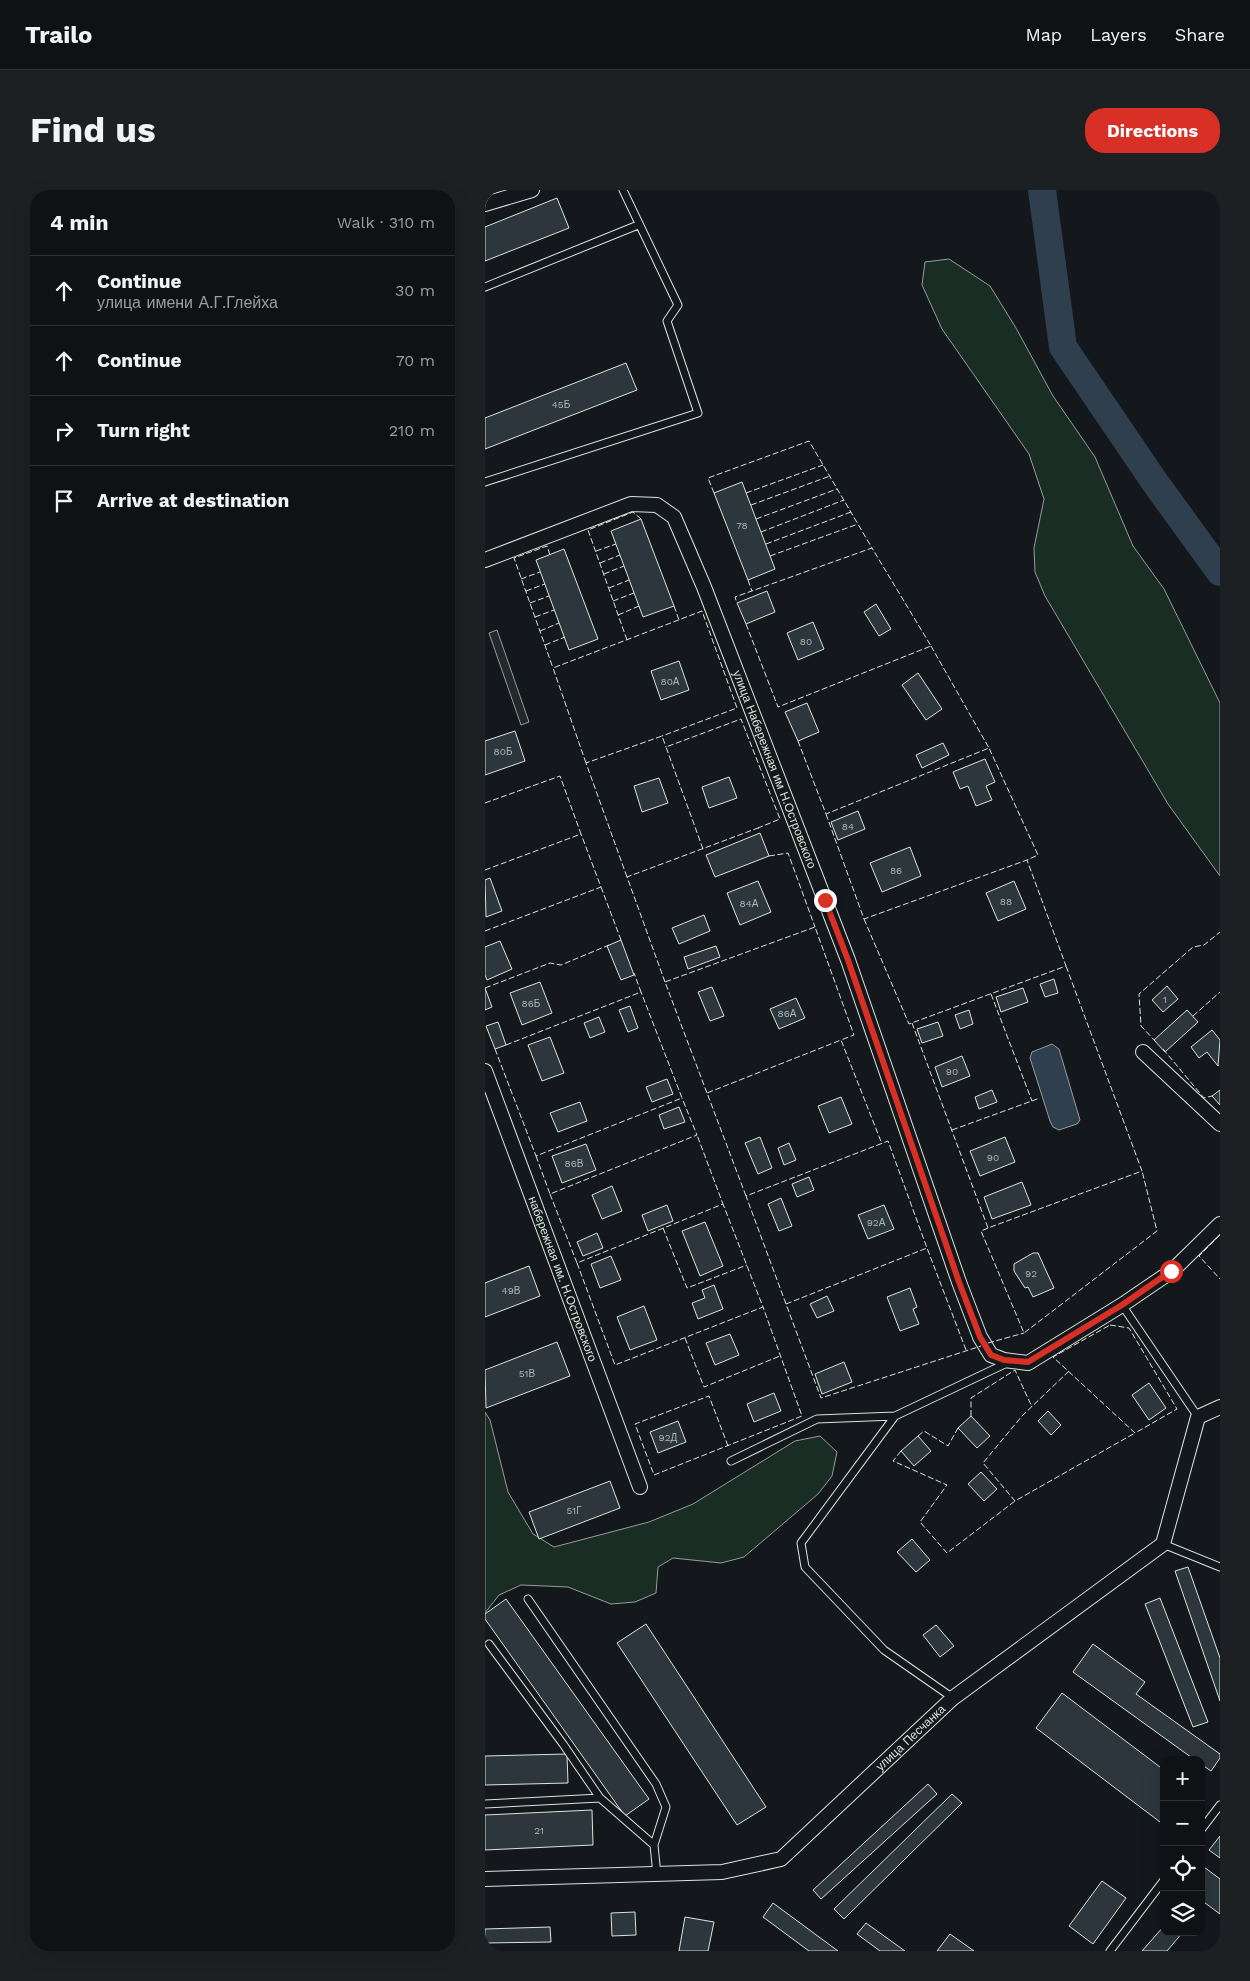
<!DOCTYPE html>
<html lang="en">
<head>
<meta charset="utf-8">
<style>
	body { margin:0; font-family:"Work Sans",sans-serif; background:#1d2022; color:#f1f3f6 }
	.controls { position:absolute; right:15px; bottom:15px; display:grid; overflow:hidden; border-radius:10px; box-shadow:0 5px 20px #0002 }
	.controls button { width:45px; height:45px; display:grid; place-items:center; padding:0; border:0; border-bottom:1px solid #2f3234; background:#0f1215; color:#f1f3f6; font:25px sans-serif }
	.stop { position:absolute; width:15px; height:15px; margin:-11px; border:4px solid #d93025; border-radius:50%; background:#fff }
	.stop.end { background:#d93025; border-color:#fff; box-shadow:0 1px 5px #0008 }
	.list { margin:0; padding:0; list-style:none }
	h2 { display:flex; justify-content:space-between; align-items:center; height:65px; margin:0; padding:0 20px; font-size:21px }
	h2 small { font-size:16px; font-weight:400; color:#9b9ea0 }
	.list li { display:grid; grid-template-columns:32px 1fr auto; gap:15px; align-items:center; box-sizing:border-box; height:70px; padding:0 20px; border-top:1px solid #2f3234 }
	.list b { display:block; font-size:19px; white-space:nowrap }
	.list p { margin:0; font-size:16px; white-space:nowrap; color:#9b9ea0 }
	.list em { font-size:16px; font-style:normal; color:#9b9ea0 }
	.icon { flex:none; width:28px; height:28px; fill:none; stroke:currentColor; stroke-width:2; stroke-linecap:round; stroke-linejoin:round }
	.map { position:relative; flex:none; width:735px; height:1761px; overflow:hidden; border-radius:20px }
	header { display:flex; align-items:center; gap:30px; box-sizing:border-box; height:70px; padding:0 25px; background:#0f1215; border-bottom:1px solid #2f3234 }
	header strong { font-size:24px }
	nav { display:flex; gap:28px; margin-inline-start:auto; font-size:18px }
	.intro { display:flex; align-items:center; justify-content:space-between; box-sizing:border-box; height:120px; padding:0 30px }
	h1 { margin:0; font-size:35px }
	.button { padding:12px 22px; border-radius:20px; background:#d93025; color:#fff; font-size:18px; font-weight:700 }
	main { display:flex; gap:30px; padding:0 30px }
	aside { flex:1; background:#0f1215; border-radius:20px; box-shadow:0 5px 20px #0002 }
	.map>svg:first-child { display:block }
	.green { fill:#1a2d24; stroke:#939e99 }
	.parking { fill:#24282b; stroke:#939e99 }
	.water { fill:#2f3f4d; stroke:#939e99 }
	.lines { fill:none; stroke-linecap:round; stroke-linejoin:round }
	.river { stroke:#2f3f4d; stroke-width:28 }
	.building { fill:#2c363c; stroke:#d8e6dc }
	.lane-casing { stroke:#d8e6dc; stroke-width:9 }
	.street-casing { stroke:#d8e6dc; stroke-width:16 }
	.lane { stroke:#14181c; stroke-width:7 }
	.street { stroke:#14181c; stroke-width:14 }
	.fence { stroke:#d8e6dc; stroke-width:1; stroke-dasharray:6 2.5; stroke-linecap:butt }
	.route { stroke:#d93025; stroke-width:6 }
	.labels { text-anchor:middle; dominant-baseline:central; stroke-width:4; stroke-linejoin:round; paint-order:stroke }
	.number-label { font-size:10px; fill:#adbab4 }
	.street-label { font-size:12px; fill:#d8e6dc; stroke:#14181c }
</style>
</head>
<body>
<header>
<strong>Trailo</strong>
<nav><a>Map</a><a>Layers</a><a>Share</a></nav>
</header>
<div class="intro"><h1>Find us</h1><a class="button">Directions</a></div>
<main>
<aside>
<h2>4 min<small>Walk · 310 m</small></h2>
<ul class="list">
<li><svg class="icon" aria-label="ahead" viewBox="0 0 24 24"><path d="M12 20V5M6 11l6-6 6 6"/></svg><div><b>Continue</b><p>улица имени А.Г.Глейха</p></div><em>30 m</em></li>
<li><svg class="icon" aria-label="ahead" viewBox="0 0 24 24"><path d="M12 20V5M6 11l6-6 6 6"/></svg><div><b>Continue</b></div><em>70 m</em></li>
<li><svg class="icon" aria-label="right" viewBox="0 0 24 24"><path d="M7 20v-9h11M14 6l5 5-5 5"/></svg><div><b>Turn right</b></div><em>210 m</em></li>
<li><svg class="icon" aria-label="arrive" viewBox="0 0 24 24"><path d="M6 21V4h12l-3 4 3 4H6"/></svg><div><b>Arrive at destination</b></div></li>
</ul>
</aside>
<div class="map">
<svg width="735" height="1761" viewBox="0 0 735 1761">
	<rect width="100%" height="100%" fill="#14181c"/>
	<path class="green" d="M464 69 505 96 531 138 568 206 610 267 648 356 679 399 735 513V686L683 614 560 406 550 382 549 358 559 309 544 264 457 139 437 95 440 72Z
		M0 1222 5 1230 23 1302 48 1344 69 1357 164 1332 208 1314 310 1251 335 1246 352 1262 347 1286 333 1304 259 1367 236 1373 188 1368 173 1377 171 1403 150 1412 126 1414 83 1397 36 1395 14 1405 0 1423Z"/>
	<path class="parking" d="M12 440 44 532 36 535 4 443Z"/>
	<path class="water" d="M567 854 574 859 595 930 592 934 574 940 568 937 565 931 545 868 547 862Z"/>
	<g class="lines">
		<path class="river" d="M557 0 578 157 669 291 735 382"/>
	</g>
	<path class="building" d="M72 8 84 38 0 71V37Z
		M141 173 152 200 0 259V228Z
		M257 292 290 379 263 390 229 303Z
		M156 329 189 416 158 427 126 341Z
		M79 359 113 449 84 460 51 370Z
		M282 401 290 422 261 434 252 413Z
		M391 414 406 439 394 446 379 422Z
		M328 432 339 459 313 470 302 443Z
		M194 471 204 500 176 510 166 481Z
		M433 483 457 519 441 530 417 495Z
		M322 513 334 542 313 551 300 522Z
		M30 541 40 571 0 585V551Z
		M458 553 464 565 437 578 431 565Z
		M500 569 510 592 501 596 507 610 491 616 483 596 475 599 468 582Z
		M244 587 252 608 224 618 217 597Z
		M174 588 183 613 157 622 149 596Z
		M373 621 380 639 353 650 346 632Z
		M275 643 284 666 230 687 221 665Z
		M425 657 436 686 397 702 385 673Z
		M5 688 17 721 1 727 0 690Z
		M273 691 286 722 255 735 242 703Z
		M529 691 541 719 513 731 501 703Z
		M219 725 225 741 194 754 187 738Z
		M136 750 149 785 136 790 122 756Z
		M15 751 27 779 2 790 0 785V757Z
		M231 756 235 767 203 779 199 767Z
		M569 789 573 803 560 807 555 794Z
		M55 792 67 823 37 835 25 803Z
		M682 796 693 809 678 822 667 810Z
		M227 797 239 826 225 831 213 802Z
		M0 798 7 817 0 820Z
		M538 798 543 812 516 822 511 807Z
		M311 808 320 828 294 839 285 819Z
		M145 816 153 838 143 842 134 820Z
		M484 820 488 834 475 839 470 825Z
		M702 820 713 832 680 862 669 850Z
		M114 827 120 842 105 848 99 833Z
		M13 832 21 855 10 859 1 836Z
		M453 832 458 846 437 853 432 839Z
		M727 840 735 850 733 876 722 862 714 868 706 857Z
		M65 847 79 883 57 891 43 855Z
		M477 866 485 886 457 897 450 877Z
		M182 889 188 904 167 912 161 897Z
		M507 900 512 912 494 919 490 907Z
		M735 900V915L727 906Z
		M356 907 367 934 344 943 333 916Z
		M95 912 102 931 73 942 65 923Z
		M194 917 200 932 179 939 174 925Z
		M275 947 287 978 273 984 260 953Z
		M520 947 530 972 495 986 485 961Z
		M304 953 311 970 299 975 293 958Z
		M101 954 111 980 77 993 67 966Z
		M324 987 329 1000 312 1007 307 994Z
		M537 992 546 1015 507 1029 499 1007Z
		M127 996 137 1021 117 1029 107 1005Z
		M296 1008 307 1036 294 1041 283 1014Z
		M182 1015 188 1031 163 1041 157 1025Z
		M399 1015 409 1039 383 1049 373 1025Z
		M220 1032 238 1076 215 1086 197 1041Z
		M112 1043 118 1058 98 1066 92 1052Z
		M548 1063H553L569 1098 548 1107 543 1097 540 1098 529 1081V1074Z
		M126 1066 136 1090 115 1098 106 1074Z
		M44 1076 55 1106 0 1127V1093Z
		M229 1095 238 1119 213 1129 207 1113 220 1108 217 1100Z
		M425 1098 432 1117 428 1119 434 1134 415 1141 402 1107Z
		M342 1106 349 1121 332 1128 325 1114Z
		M159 1116 172 1150 145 1160 132 1127Z
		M245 1144 254 1165 230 1175 221 1153Z
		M72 1152 85 1186 1 1218 0 1180Z
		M359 1172 367 1192 337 1204 330 1184Z
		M664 1193 681 1218 664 1230 647 1205Z
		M289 1203 296 1221 269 1232 262 1214Z
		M563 1221 576 1235 566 1245 553 1231Z
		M486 1226 505 1246 492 1258 473 1238Z
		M193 1231 201 1252 173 1263 165 1242Z
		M433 1246 446 1261 429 1276 416 1261Z
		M496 1282 512 1299 499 1311 483 1294Z
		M125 1291 135 1318 54 1349 44 1322Z
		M427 1349 445 1370 431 1382 412 1362Z
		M703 1377 735 1468V1511L690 1381Z
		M675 1408 723 1532 708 1537 660 1414Z
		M21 1409 164 1609 140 1626 0 1429V1424Z
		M161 1434 281 1617 252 1635 132 1453Z
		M451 1435 469 1456 455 1467 438 1445Z
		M608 1454 660 1492 651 1504 735 1564V1568L726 1581 716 1574V1570H710L588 1482Z
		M577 1503 679 1580V1635L551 1538Z
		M82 1564 83 1593 0 1595V1566Z
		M443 1594 452 1604 336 1709 328 1700Z
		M467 1604 477 1613 359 1729 349 1719Z
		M107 1620 108 1655 0 1660V1625Z
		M735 1646V1668L724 1660Z
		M719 1677 735 1689V1724L716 1710V1681Z
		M617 1691 641 1708 608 1754 584 1736Z
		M288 1713 353 1761H324L278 1727Z
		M150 1722 151 1745 127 1746 126 1723Z
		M200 1727 229 1732 223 1761H194Z
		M381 1733 420 1761H395L372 1744Z
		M679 1736V1742H698L682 1761H657Z
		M65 1737 66 1752 0 1753V1739Z
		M465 1744 489 1761H452Z"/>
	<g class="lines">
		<defs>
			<path id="lane" d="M0 97 153 35
				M0 292 213 223 182 131 193 115 138 0
				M637 1115 713 1227
				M410 1226 316 1353 320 1377 399 1460 468 1508
				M246 1271 332 1229 410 1226 524 1172
				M678 1354 735 1377
				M43 1409 171 1594 181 1617 169 1655 172 1685
				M4 1454 78 1554 115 1608
				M0 1614 115 1608 169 1655
				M716 1640 735 1615
				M625 1761 679 1690"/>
			<g id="street">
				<path d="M0 14 47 0"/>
				<path id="s1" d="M0 370 146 314 172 315 189 327 219 397 363 770 474 1092 495 1147 506 1165 519 1170 543 1173 637 1115 687 1081 735 1034"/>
				<path d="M658 862 735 934"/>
				<path id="s2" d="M0 881 155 1297"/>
				<path id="s3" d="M0 1689 237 1682 296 1669 468 1508 678 1354 713 1227 735 1217"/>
			</g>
		</defs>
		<use href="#lane" class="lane-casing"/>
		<use href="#street" class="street-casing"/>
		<use href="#lane" class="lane"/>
		<use href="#street" class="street"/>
		<path class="fence" d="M229 303 223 288 324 251 387 358 250 407 252 413
			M261 303 338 275
			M266 315 345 286
			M271 329 352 299
			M276 342 359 310
			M281 354 366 322
			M111 361 131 354
			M65 365 62 356 29 368 68 478
			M285 366 373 334
			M115 373 135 365
			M119 384 139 376
			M36 389 55 382
			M263 390 267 401
			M124 398 144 390
			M41 401 60 394
			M128 411 149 403
			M45 413 64 406
			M189 416 194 430
			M133 425 154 416
			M50 427 69 420
			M261 434 293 517 446 456 387 358
			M55 441 74 433
			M142 450 103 340 148 322 156 329
			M60 455 80 447
			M313 551 341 624 504 558 446 456
			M101 573 68 478 217 421 252 518 177 546
			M0 613 75 586 96 644 0 680
			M341 624 379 729 542 670 553 665 504 558
			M218 659 181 557 256 529 295 629 273 638
			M284 666 303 663 330 737
			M142 687 101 573 177 546 181 557
			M116 697 136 750 134 751
			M379 729 424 834 581 776 542 670
			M0 741 116 697 96 644
			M180 792 142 687 273 638 274 640
			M0 798 65 773 76 775 124 755
			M506 804 547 911
			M708 826 735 802
			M427 833 503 1038 657 981 581 776
			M671 852 656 836 654 804 708 757 719 755 735 742
			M21 855 156 802 149 783
			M10 859 51 966 197 908 156 802
			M678 859 719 908 727 906
			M222 903 180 792 330 737 369 845 356 850
			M467 940 555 908
			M51 966 65 1004 212 945 197 908
			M65 1004 92 1073 238 1014 212 945
			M261 1006 222 903 356 850 397 954
			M178 1038 202 1098 262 1075
			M503 1038 496 1041 539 1143 672 1041 657 981
			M735 1045 714 1066 735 1089
			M92 1073 130 1175 278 1117 238 1014
			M301 1114 261 1006 403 951 442 1058
			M625 1135 644 1138 692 1219 650 1243 568 1167Z
			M200 1148 219 1197 295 1166
			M503 1153 539 1143
			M481 1160 442 1058 301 1114 336 1208 496 1156
			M584 1181 537 1226 498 1273 530 1311 650 1243
			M486 1226V1208L530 1180 547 1217
			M433 1246 439 1241 463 1256 473 1238
			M243 1256 224 1206 150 1234 169 1285 317 1226 278 1117
			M416 1261 408 1271 462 1295 435 1332 462 1363 530 1311"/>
	</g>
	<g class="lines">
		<path class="route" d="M340 710 363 770 474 1092 495 1147 506 1165 519 1170 543 1172 637 1115 686 1081"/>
	</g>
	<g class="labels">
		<g class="number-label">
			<text x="76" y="214">45Б</text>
			<text x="257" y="335">78</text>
			<text x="321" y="451">80</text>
			<text x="185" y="491">80А</text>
			<text x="18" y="561">80Б</text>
			<text x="363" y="636">84</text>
			<text x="411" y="680">86</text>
			<text x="521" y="711">88</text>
			<text x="264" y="713">84А</text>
			<text x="680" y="809">1</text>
			<text x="46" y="813">86Б</text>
			<text x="302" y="823">86А</text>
			<text x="467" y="881">90</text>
			<text x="508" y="967">90</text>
			<text x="89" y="973">86В</text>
			<text x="391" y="1032">92А</text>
			<text x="546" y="1083">92</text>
			<text x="26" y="1100">49В</text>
			<text x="42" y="1183">51В</text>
			<text x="183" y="1247">92Д</text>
			<text x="89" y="1320">51Г</text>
			<text x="54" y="1640">21</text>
		</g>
		<g class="street-label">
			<text stroke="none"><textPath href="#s1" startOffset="475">улица Набережная им Н.Островского</textPath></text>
			<text stroke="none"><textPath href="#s2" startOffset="222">набережная им. Н.Островского</textPath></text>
			<text stroke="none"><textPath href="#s3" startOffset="475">улица Песчанка</textPath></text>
		</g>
	</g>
</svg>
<div class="controls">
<button>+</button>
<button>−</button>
<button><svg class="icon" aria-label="locate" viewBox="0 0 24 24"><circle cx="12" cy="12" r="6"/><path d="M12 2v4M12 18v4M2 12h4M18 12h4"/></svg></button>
<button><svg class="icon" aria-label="layers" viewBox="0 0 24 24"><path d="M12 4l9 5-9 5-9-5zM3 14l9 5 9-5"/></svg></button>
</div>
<div class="stop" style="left:686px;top:1081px"></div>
<div class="stop end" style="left:340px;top:710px"></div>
</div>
</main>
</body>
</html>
